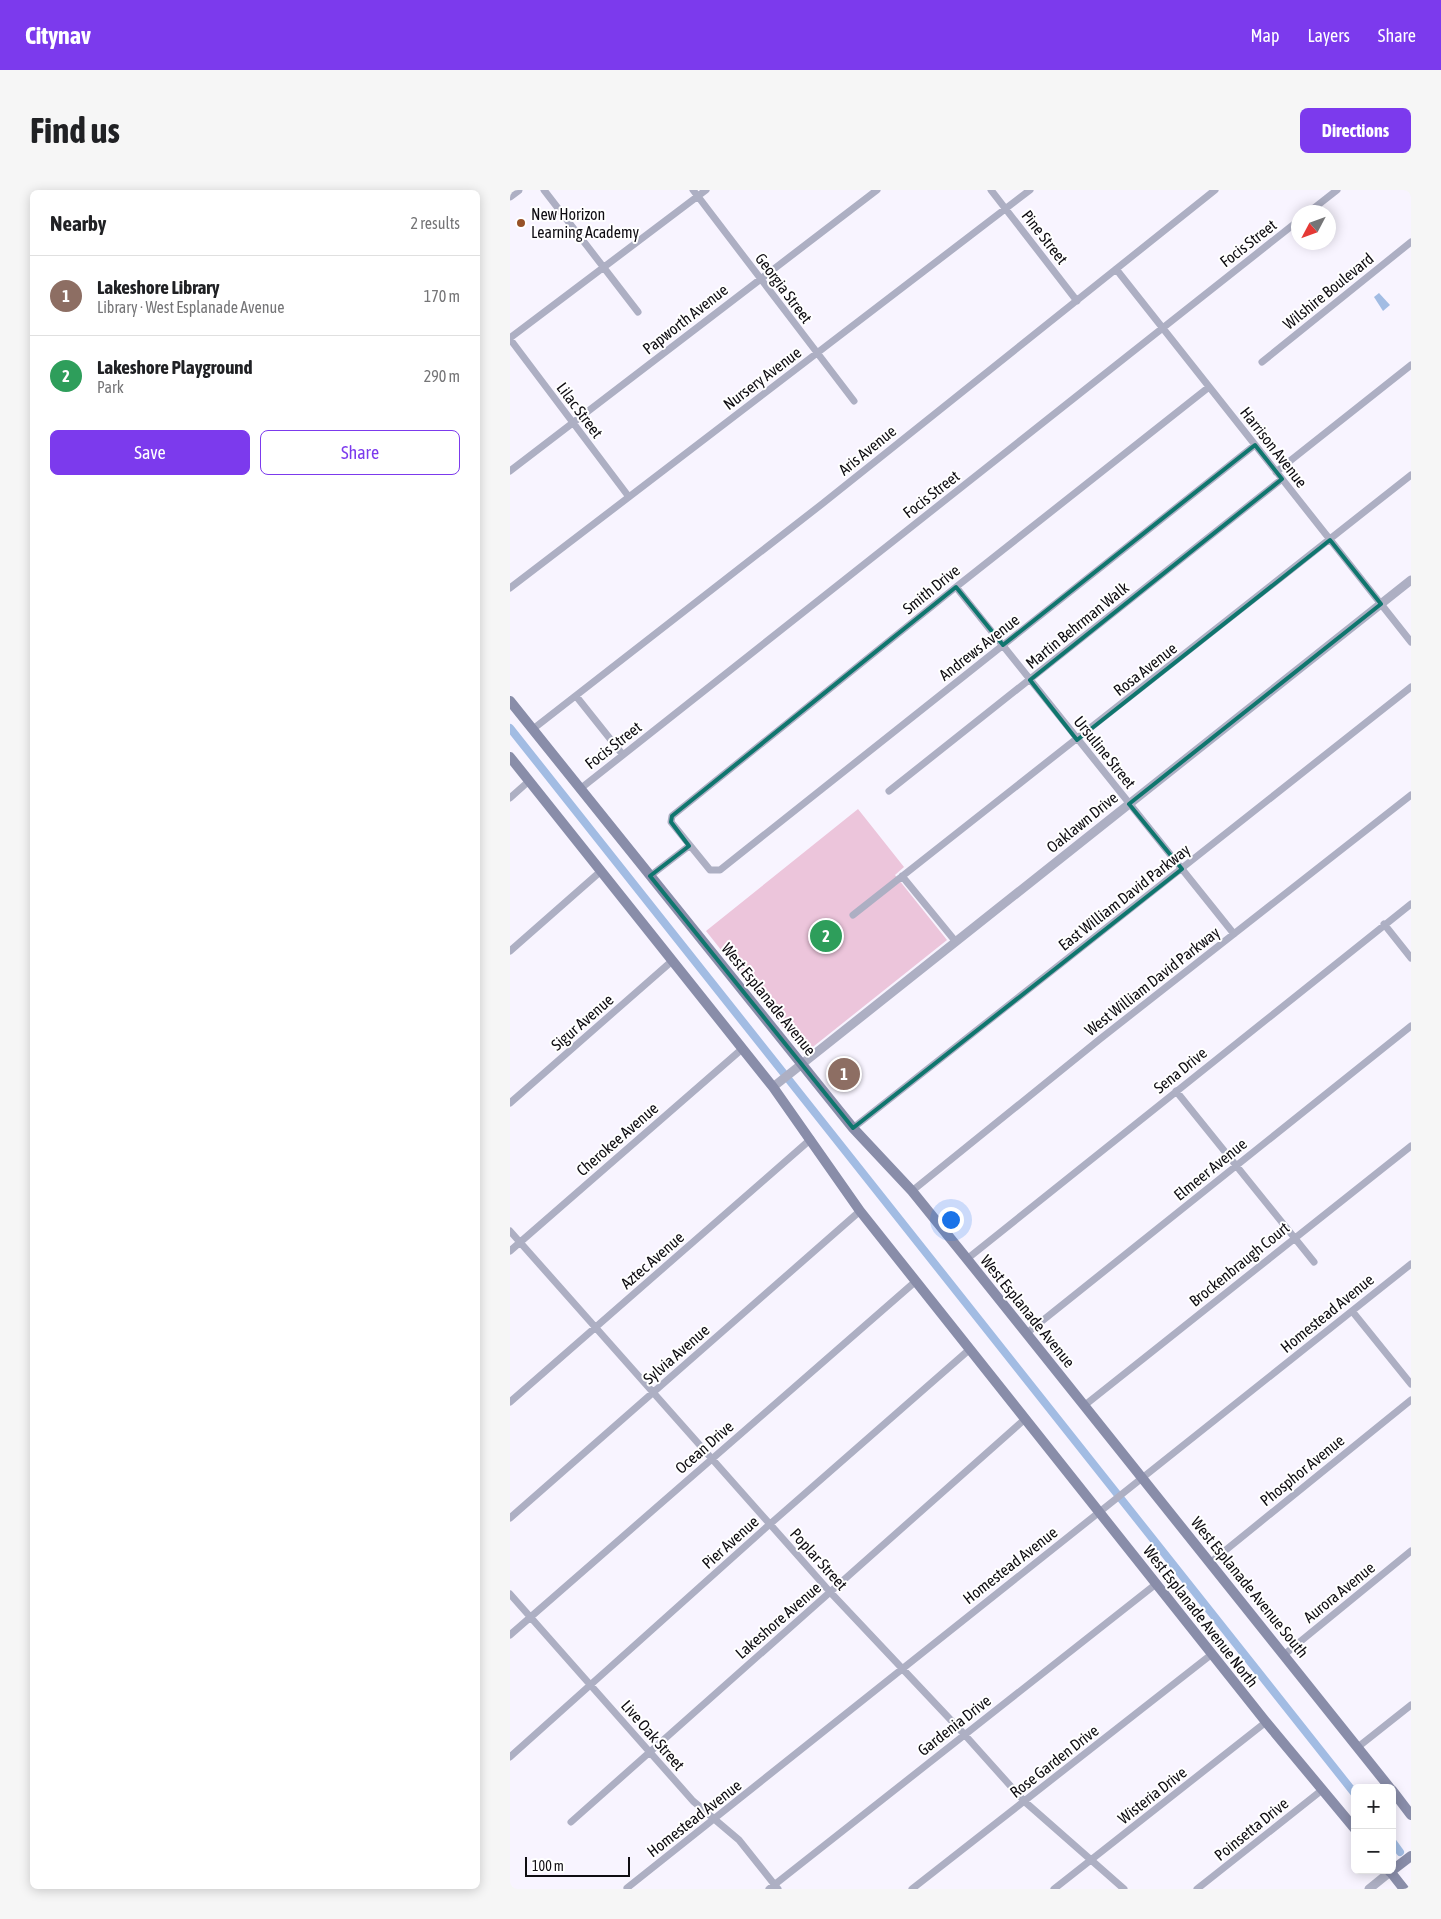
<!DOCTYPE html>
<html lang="en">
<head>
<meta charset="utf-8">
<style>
	body { margin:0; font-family:"Asap Condensed",sans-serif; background:#f6f6f6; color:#202124 }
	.controls { position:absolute; right:15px; bottom:15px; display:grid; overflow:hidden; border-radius:8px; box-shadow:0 2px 12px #0003 }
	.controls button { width:45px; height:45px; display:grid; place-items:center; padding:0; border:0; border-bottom:1px solid #e0e0e0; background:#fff; color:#202124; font:25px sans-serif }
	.compass { position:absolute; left:781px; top:15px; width:45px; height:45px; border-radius:50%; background:#fff; box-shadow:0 2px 12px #0003; rotate:229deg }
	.scale { position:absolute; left:15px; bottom:12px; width:105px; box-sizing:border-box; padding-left:5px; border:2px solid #0f0d12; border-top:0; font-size:14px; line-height:18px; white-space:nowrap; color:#0f0d12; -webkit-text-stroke:4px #fff; paint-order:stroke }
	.you { position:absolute; left:440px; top:1029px; width:18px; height:18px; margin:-12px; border:4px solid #fff; border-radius:50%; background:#1a73e8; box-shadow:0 0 0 8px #1a73e833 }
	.badge { display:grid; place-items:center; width:32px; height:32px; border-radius:50%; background:#7c3aed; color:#fff; font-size:16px; font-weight:700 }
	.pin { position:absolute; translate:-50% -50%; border:2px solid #fff; box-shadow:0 1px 5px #0006 }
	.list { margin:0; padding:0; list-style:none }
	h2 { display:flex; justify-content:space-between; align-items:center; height:65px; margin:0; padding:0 20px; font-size:21px }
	h2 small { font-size:16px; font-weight:400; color:#757577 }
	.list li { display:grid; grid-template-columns:32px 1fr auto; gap:15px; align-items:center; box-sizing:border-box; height:80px; padding:0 20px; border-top:1px solid #e0e0e0 }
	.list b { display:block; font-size:19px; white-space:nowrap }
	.list p { margin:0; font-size:16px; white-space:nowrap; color:#757577 }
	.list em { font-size:16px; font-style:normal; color:#757577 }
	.actions { display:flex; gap:10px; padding:15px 20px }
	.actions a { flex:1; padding:11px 0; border:1px solid #7c3aed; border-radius:8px; text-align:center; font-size:18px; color:#7c3aed }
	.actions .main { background:#7c3aed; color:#fff }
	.map { position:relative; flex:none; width:901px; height:1699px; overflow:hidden; border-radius:8px }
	header { display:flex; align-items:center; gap:30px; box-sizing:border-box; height:70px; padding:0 25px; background:#7c3aed; color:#fff }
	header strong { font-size:24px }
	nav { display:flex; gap:28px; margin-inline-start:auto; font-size:18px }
	.intro { display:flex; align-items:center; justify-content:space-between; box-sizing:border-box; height:120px; padding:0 30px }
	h1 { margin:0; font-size:35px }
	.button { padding:12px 22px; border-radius:8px; background:#7c3aed; color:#fff; font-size:18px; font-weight:700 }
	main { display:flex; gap:30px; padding:0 30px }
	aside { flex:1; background:#fff; border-radius:8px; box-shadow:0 2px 12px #0003 }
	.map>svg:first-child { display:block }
	.green { fill:#ecc5db }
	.water { fill:#a2bce3 }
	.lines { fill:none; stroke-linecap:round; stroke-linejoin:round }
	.canal { stroke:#a2bce3; stroke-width:8 }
	.minor { stroke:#adafc3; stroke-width:7 }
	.tertiary { stroke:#adafc3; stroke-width:9 }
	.secondary { stroke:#898da9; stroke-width:10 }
	.marked { fill:none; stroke:#0f766e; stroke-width:4; stroke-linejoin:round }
	.poi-dot { fill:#975127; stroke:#fff; stroke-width:2 }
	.labels { text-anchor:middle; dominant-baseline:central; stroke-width:4; stroke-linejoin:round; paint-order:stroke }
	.poi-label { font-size:16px; fill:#0f0d12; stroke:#fff; text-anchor:start }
	.street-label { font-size:16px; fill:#0f0d12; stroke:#fff }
</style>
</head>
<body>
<header>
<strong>Citynav</strong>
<nav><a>Map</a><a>Layers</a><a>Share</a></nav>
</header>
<div class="intro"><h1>Find us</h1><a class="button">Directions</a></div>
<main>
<aside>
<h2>Nearby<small>2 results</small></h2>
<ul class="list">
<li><span class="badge" style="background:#8d6e63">1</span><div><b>Lakeshore Library</b><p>Library · West Esplanade Avenue</p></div><em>170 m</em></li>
<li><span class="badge" style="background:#2e9e5b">2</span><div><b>Lakeshore Playground</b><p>Park</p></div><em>290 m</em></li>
</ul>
<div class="actions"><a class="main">Save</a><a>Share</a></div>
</aside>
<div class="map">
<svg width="901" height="1699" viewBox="0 0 901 1699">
	<rect width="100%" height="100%" fill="#f8f4ff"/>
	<path class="green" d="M348 619 394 677 385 685 437 750 294 864 196 741Z"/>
	<path class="water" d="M869 103 880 115 873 121 864 107Z"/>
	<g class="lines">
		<path class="canal" d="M0 538 845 1604
			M882 1651 890 1662"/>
		<path class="minor" d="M34 0 128 122
			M183 0 344 211
			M481 0 567 111
			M799 22 827 0
			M606 79 901 452
			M0 148 196 0
			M0 149 119 307
			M752 172 901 52
			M699 197 446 397 162 626 161 632 200 680H210L745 255
			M0 281 367 0
			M766 282 901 175
			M446 397 724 744
			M0 398 520 0
			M66 506 113 565
			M23 539 312 314 705 0
			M70 599 788 31
			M379 601 772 289
			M0 608 19 591
			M140 686 179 656
			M392 686 446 752
			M343 725 901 285
			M874 734 901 768
			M0 761 91 681
			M666 901 804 1072
			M0 913 162 771
			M343 938 901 497
			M402 1001 590 849 901 605
			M0 1041 321 1403 454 1544 514 1611 614 1699
			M0 1061 232 859
			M457 1069 901 714
			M842 1121 901 1194
			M517 1143 901 836
			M0 1212 301 949
			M575 1215 901 956
			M0 1328 350 1021
			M701 1372 901 1210
			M0 1404 183 1611 229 1650 268 1699
			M0 1445 406 1091
			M775 1464 901 1361
			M848 1557 901 1515
			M0 1567 260 1334 460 1159
			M61 1632 515 1229
			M117 1698 901 1074
			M259 1699 646 1394
			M402 1699 702 1464
			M544 1699 756 1532
			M687 1699 812 1600"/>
		<path class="tertiary" d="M0 6 8 0
			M263 897 901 390
			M859 1699 880 1682"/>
		<path class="secondary" d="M0 511 343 938 402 1001 457 1069 880 1598
			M0 567 263 897 350 1021 756 1532 845 1639
			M882 1600 901 1625
			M879 1680 894 1699
			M880 1682 901 1666"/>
	</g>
	<path class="marked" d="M745 255 772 289 520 490 567 550 820 350 871 414 619 614 672 679 343 938 140 686 179 656 161 632 162 626 446 397 493 455Z"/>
	<circle class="poi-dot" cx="11" cy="33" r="5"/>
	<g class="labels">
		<g class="poi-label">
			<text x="21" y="24">New Horizon<tspan x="21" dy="18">Learning Academy</tspan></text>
		</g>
		<g class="street-label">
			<text transform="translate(535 47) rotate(52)">Pine Street</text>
			<text transform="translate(738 53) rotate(-38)">Focis Street</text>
			<text transform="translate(274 98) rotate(53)">Georgia Street</text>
			<text transform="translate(818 101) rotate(-39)">Wilshire Boulevard</text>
			<text transform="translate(175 129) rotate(-38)">Papworth Avenue</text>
			<text transform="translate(252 188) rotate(-37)">Nursery Avenue</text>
			<text transform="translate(70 220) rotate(53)">Lilac Street</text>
			<text transform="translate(764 257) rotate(52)">Harrison Avenue</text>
			<text transform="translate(357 260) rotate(-39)">Aris Avenue</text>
			<text transform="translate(421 304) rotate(-38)">Focis Street</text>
			<text transform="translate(421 399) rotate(-39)">Smith Drive</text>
			<text transform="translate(567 435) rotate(-39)">Martin Behrman Walk</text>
			<text transform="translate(469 457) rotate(-38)">Andrews Avenue</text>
			<text transform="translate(635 479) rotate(-38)">Rosa Avenue</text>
			<text transform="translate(103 555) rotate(-38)">Focis Street</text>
			<text transform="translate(595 562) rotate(51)">Ursuline Street</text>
			<text transform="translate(572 632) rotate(-39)">Oaklawn Drive</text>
			<text transform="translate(614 707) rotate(-38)">East William David Parkway</text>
			<text transform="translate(642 791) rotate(-38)">West William David Parkway</text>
			<text transform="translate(259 809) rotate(51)">West Esplanade Avenue</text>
			<text transform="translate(72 832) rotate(-41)">Sigur Avenue</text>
			<text transform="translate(670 880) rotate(-39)">Sena Drive</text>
			<text transform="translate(107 949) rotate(-41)">Cherokee Avenue</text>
			<text transform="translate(700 979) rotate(-39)">Elmeer Avenue</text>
			<text transform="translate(142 1070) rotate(-41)">Aztec Avenue</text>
			<text transform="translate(729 1074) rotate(-39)">Brockenbraugh Court</text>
			<text transform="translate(518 1121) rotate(51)">West Esplanade Avenue</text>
			<text transform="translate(817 1123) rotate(-39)">Homestead Avenue</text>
			<text transform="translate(166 1164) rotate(-41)">Sylvia Avenue</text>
			<text transform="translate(194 1257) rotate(-41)">Ocean Drive</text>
			<text transform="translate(792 1280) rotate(-39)">Phosphor Avenue</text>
			<text transform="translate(220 1352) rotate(-42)">Pier Avenue</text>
			<text transform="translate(309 1369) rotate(48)">Poplar Street</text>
			<text transform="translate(500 1375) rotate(-38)">Homestead Avenue</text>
			<text transform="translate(740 1397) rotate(51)">West Esplanade Avenue South</text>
			<text transform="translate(829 1402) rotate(-39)">Aurora Avenue</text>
			<text transform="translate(691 1426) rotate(52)">West Esplanade Avenue North</text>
			<text transform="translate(268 1430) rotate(-41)">Lakeshore Avenue</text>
			<text transform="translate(444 1535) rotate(-38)">Gardenia Drive</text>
			<text transform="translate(143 1545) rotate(49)">Live Oak Street</text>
			<text transform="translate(544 1571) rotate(-38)">Rose Garden Drive</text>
			<text transform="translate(642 1605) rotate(-38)">Wisteria Drive</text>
			<text transform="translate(184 1628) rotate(-38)">Homestead Avenue</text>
			<text transform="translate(741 1639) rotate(-39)">Poinsetta Drive</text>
		</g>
	</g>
</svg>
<div class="controls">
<button>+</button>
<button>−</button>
</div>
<svg class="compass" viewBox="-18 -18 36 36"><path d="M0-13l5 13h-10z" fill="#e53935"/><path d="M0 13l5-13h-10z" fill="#757577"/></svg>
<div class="scale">100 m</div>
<div class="you"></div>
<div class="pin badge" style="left:334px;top:884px;background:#8d6e63">1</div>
<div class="pin badge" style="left:316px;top:746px;background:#2e9e5b">2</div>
</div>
</main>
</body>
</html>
